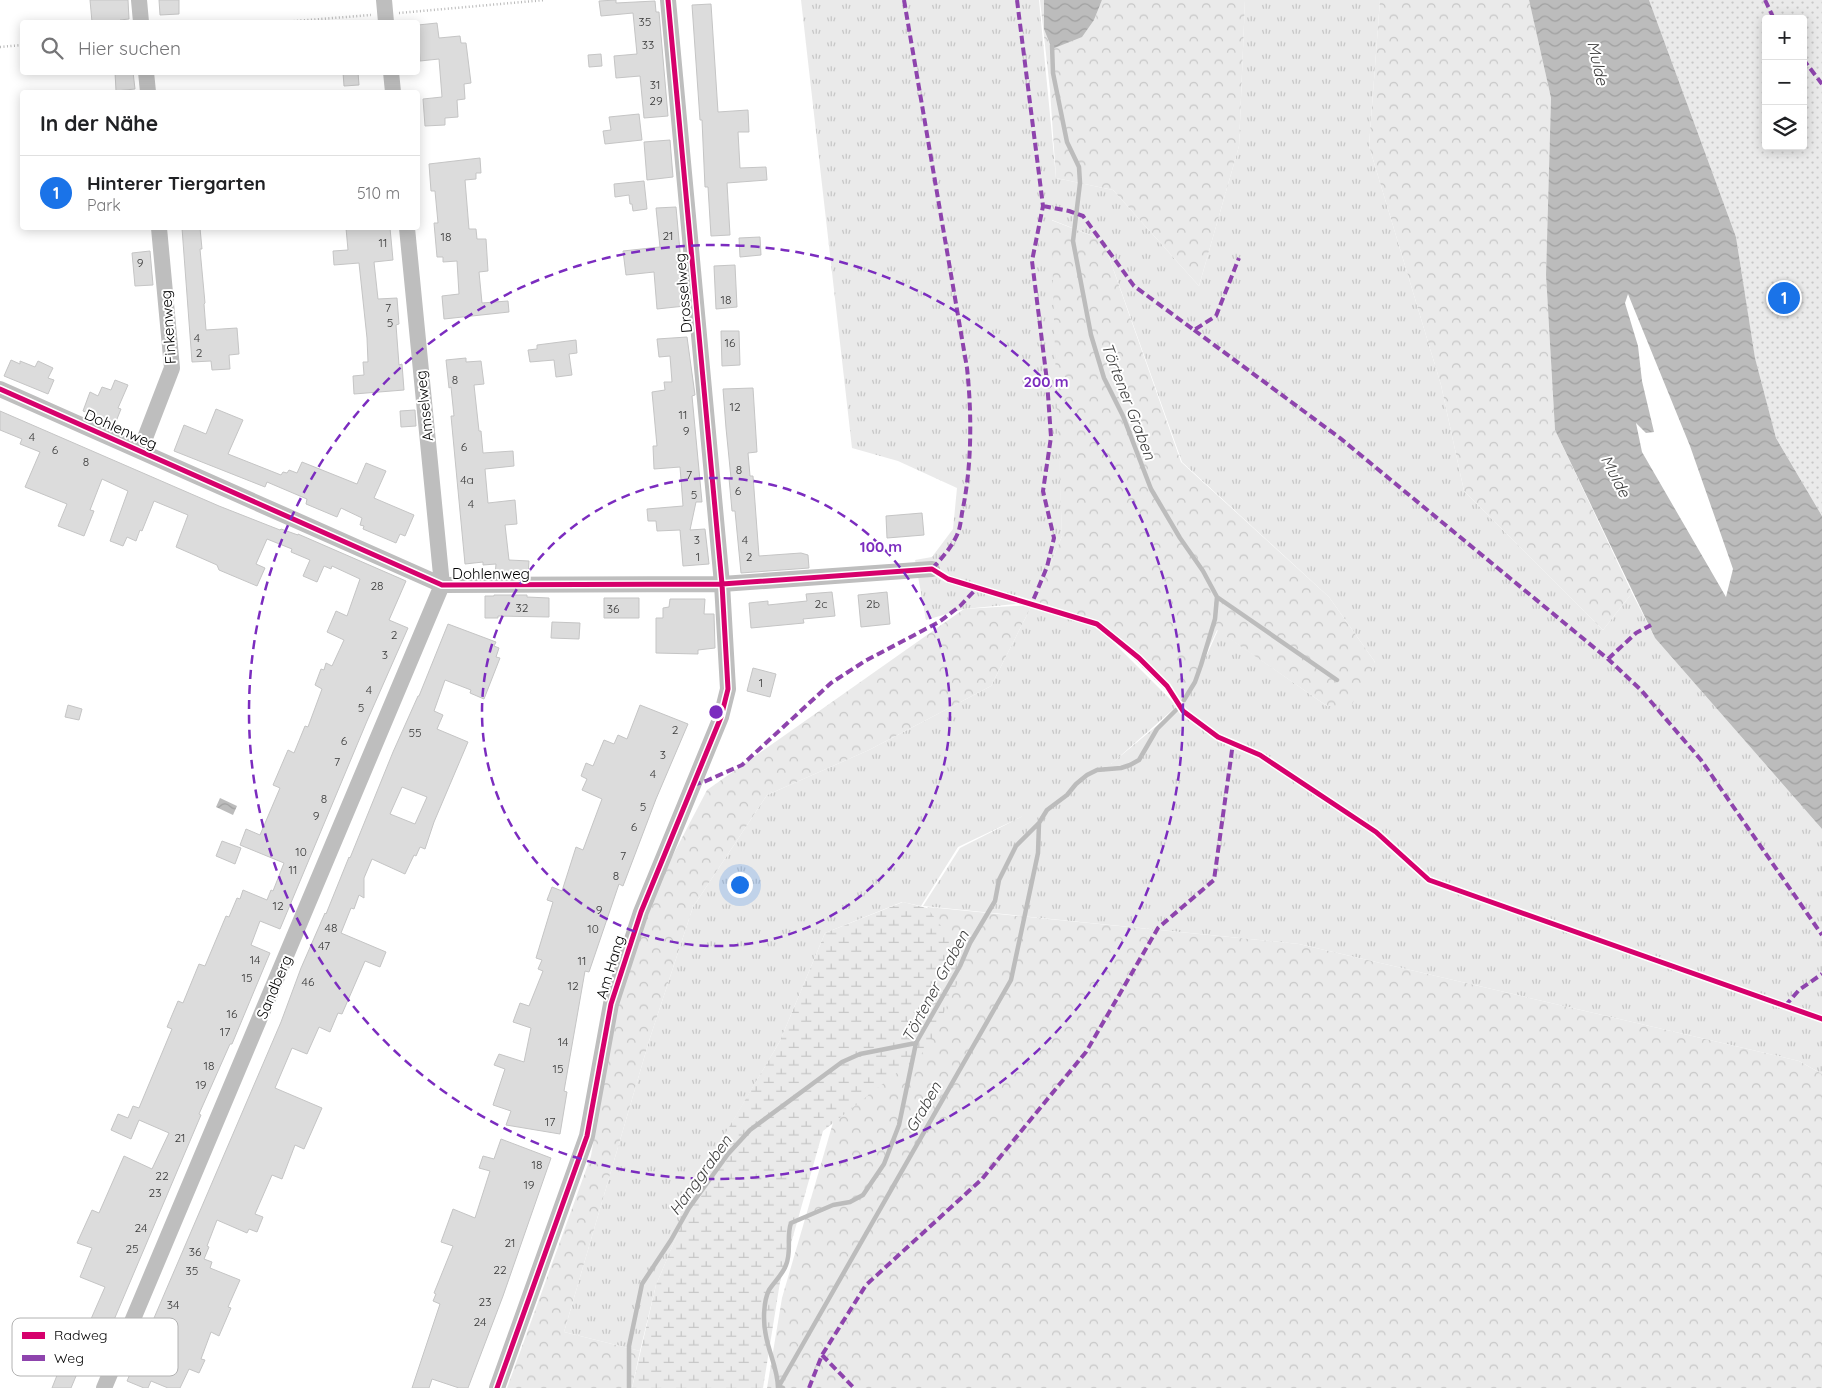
<!DOCTYPE html>
<html lang="de">
<head>
<meta charset="utf-8">
<style>
	body { margin:0; font-family:Quicksand,sans-serif; background:#f6f6f6; color:#202124 }
	.controls { position:absolute; right:15px; top:15px; display:grid; overflow:hidden; border-radius:5px; box-shadow:0 2px 12px #0003 }
	.controls button { width:45px; height:45px; display:grid; place-items:center; padding:0; border:0; border-bottom:1px solid #e0e0e0; background:#fff; color:#202124; font:25px sans-serif }
	.you { position:absolute; left:739px; top:884px; width:18px; height:18px; margin:-12px; border:4px solid #fff; border-radius:50%; background:#1a73e8; box-shadow:0 0 0 8px #1a73e833 }
	.badge { display:grid; place-items:center; width:32px; height:32px; border-radius:50%; background:#1a73e8; color:#fff; font-size:16px; font-weight:700 }
	.pin { position:absolute; translate:-50% -50%; border:2px solid #fff; box-shadow:0 1px 5px #0006 }
	.list { margin:0; padding:0; list-style:none }
	h2 { display:flex; justify-content:space-between; align-items:center; height:65px; margin:0; padding:0 20px; font-size:21px }
	h2 small { font-size:16px; font-weight:400; color:#757577 }
	.list li { display:grid; grid-template-columns:32px 1fr auto; gap:15px; align-items:center; box-sizing:border-box; height:75px; padding:0 20px; border-top:1px solid #e0e0e0 }
	.list b { display:block; font-size:19px; white-space:nowrap }
	.list p { margin:0; font-size:16px; white-space:nowrap; color:#757577 }
	.list em { font-size:16px; font-style:normal; color:#757577 }
	.icon { flex:none; width:28px; height:28px; fill:none; stroke:currentColor; stroke-width:2; stroke-linecap:round; stroke-linejoin:round }
	.map { position:relative; flex:none; width:1822px; height:1388px; overflow:hidden }
	.search { position:absolute; background:#fff; box-shadow:0 2px 12px #0003; left:20px; top:20px; width:400px; height:55px; display:flex; align-items:center; gap:12px; box-sizing:border-box; padding:0 18px; border-radius:5px; color:#757577; font-size:19px }
	.panel { position:absolute; background:#fff; box-shadow:0 2px 12px #0003; left:20px; top:90px; width:400px; height:140px; border-radius:5px }
	.map>svg:first-child { display:block }
	.grass { fill:url(#grass-tufts) }
	.forest { fill:url(#forest-crowns) }
	.wetland { fill:url(#wetland-marsh) }
	.park { fill:url(#park-dots); fill-rule:evenodd }
	.water { fill:url(#water-waves); fill-rule:evenodd }
	.lines { fill:none; stroke-linecap:round; stroke-linejoin:round }
	.stream { stroke:#bcbcbc; stroke-width:4.5 }
	.building { fill:#dcdcdc; stroke:#c5c5c5; fill-rule:evenodd }
	.path { stroke:#b8b8b8; stroke-width:2.5; stroke-dasharray:1 2.5; stroke-linecap:butt }
	.minor { stroke:#bebebe; stroke-width:16 }
	.quiet { stroke:#8e44ad; stroke-width:4; stroke-dasharray:8 4; stroke-linecap:butt }
	.cycleway-casing { stroke:#fff; stroke-width:8 }
	.cycleway { stroke:#d6006c; stroke-width:5 }
	.ring { fill:none; stroke:#7b2cbf; stroke-width:2.5; stroke-dasharray:9 6 }
	.labels { text-anchor:middle; dominant-baseline:central; stroke-width:4; stroke-linejoin:round; paint-order:stroke }
	.number-label { font-size:12px; fill:#373737 }
	.street-label { font-size:15px; fill:#000; stroke:#fff }
	.water-label { font-size:16px; font-style:italic; fill:#404040; stroke:#fff }
	.key { fill:#fff; stroke:#b2b2b2; stroke-width:1 }
	.key-label { font-size:14px; fill:#000 }
	.centre { fill:#7b2cbf; stroke:#fff; stroke-width:2.5 }
	.ring-label { font-size:15px; text-anchor:middle; font-weight:bold; fill:#7b2cbf; stroke:#fff; stroke-width:4; stroke-linejoin:round; paint-order:stroke }
</style>
</head>
<body>
<div class="map">
<svg width="1822" height="1388" viewBox="0 0 1822 1388">
	<defs>
		<pattern id="grass-tufts" width="24" height="20" patternUnits="userSpaceOnUse" patternTransform="scale(1.25)"><rect width="24" height="20" fill="#eaeaea"/><path d="M3 7l-1-3M5 7V3M7 7l1-3M15 17l-1-3M17 17v-4M19 17l1-3" fill="none" stroke="#c7c7c7"/></pattern>
		<pattern id="forest-crowns" width="20" height="18" patternUnits="userSpaceOnUse" patternTransform="scale(1.25)"><rect width="20" height="18" fill="#eaeaea"/><path d="M2 6a3 3 0 1 1 6 0M12 15a3 3 0 1 1 6 0" fill="none" stroke="#c7c7c7"/></pattern>
		<pattern id="wetland-marsh" width="20" height="14" patternUnits="userSpaceOnUse" patternTransform="scale(1.25)"><rect width="20" height="14" fill="#eaeaea"/><path d="M1 5h8M5 5V1M11 12h8M15 12V8" fill="none" stroke="#c7c7c7"/></pattern>
		<pattern id="park-dots" width="8" height="8" patternUnits="userSpaceOnUse" patternTransform="scale(1.25)"><rect width="8" height="8" fill="#eaeaea"/><path d="M2 2h.1M6 6h.1" fill="none" stroke="#c7c7c7" stroke-width="1.8" stroke-linecap="round"/></pattern>
		<pattern id="water-waves" width="16" height="10" patternUnits="userSpaceOnUse" patternTransform="scale(1.25)"><rect width="16" height="10" fill="#bcbcbc"/><path d="M0 5q4-4 8 0t8 0" fill="none" stroke="#a0a0a0"/></pattern>
	</defs>
	<rect width="100%" height="100%" fill="#fff"/>
	<path class="grass" d="M801 0H1039L1056 178 1113 190 1199 286 1239 146 1245 0H1380L1369 146 1441 385 1464 491 1603 630 1632 593 1655 638 1822 829V1074L1799 1061 1299 944 923 906 960 848 1023 816 958 847 921 906 902 902 825 933 780 1041 706 1167 656 1285 640 1351 564 1332 649 1041 693 907 767 795 869 750 991 686 1032 605 1097 626 1177 706 1111 764 1172 713 1188 697 1218 630 1327 706 1375 662 1329 597 1182 462 1103 240 1052 220 1062 536 1035 602 964 609 926 620 915 560 932 557 953 529 957 488 898 461 852 448Z"/>
	<path class="forest" d="M1040 0H1044V29L1094 20 1102 0H1245L1239 146 1199 286 1113 190 1056 178 1050 90Z
		M1380 0H1529L1551 98 1546 275 1555 430 1632 593 1603 630 1464 491 1441 385 1369 146Z
		M1051 220 1103 240 1181 462 1329 597 1375 662 1351 706H1327L1217 630 1187 696 1179 704 1098 623 1035 602 1062 536 1056 383Z
		M1032 605 991 686 869 750 767 795 693 907 649 1041 564 1332 640 1351 632 1388H507L591 1156 617 1004 661 878 707 790 964 609Z
		M928 907 1299 944 1799 1061 1822 1074V1388H767L782 1298 862 1023Z"/>
	<path class="wetland" d="M903 902 927 908 968 960 927 1049 823 1131 780 1282 763 1388H632L656 1285 706 1166 780 1041 825 933Z"/>
	<path class="park" d="M1649 0H1822V516L1776 438 1755 359 1736 237ZM1766 19H1803V146H1766Z"/>
	<path class="water" d="M1044 0H1102L1094 20 1082 37 1052 49 1044 29Z
		M1529 0H1649L1736 237 1755 358 1776 438 1822 516V829L1655 638 1555 430 1546 275 1551 98ZM1628 294 1690 446 1733 569 1726 597 1642 452 1636 423 1646 433 1654 432 1642 381 1638 346 1625 303Z
		M220 798 237 806 233 815 216 807Z"/>
	<g class="lines">
		<path class="stream" d="M1052 45 1053 73 1067 142 1079 167 1080 183 1073 241 1091 335 1104 378 1123 416 1151 489 1180 538 1203 571 1217 597 1215 619 1201 665 1195 682 1184 700
			M1217 597 1337 680
			M629 1388V1346L642 1284 671 1240 689 1208 728 1154 750 1130 842 1062 860 1054 916 1043
			M778 1388C778 1370 769 1353 766 1336 763 1323 763 1302 769 1290 774 1282 783 1274 786 1265 792 1251 786 1237 791 1223L833 1205 850 1202 863 1195 884 1164 899 1125 916 1043 960 966 970 943 995 901 999 880 1016 846 1039 823 1047 810 1067 795 1076 784 1087 775 1097 770 1121 768 1130 765 1139 760 1157 729 1176 710
			M783 1388 779 1386 1011 980 1038 853 1039 823"/>
	</g>
	<path class="building" d="M90 0H128L129 19 120 20V22H92Z
		M159 0H179V14L160 15Z
		M616 0V3L655 1 656 12H659L668 116 644 118 640 76 616 78 614 56 637 54 633 13 601 16 599 1Z
		M711 4 718 112 748 110 749 132H738L740 168 766 167 767 180 727 183 730 235 711 236 708 187H705L702 120H700L692 5Z
		M437 23 439 38 460 36 461 43H466L471 83 464 84 465 99 457 100 458 117 445 118V125L425 126 423 99 442 97 439 59 420 61 418 25Z
		M601 54 602 66 589 67 588 55Z
		M115 72H133L135 89 116 91Z
		M343 72H358L359 85 344 86Z
		M639 114 642 140 605 144 603 131 611 130 609 117Z
		M670 140 673 177 647 180 644 142Z
		M480 158 481 173H476V179L465 180 469 229H476L477 239H486L488 271 479 272 482 303 508 301 509 312 444 319 442 296 459 294 457 261 443 262V257H437L434 223H438L435 191H431L429 164Z
		M644 181 647 209 633 211 632 204H630L629 195 615 197 614 184Z
		M676 207 685 306 657 309 654 272 626 275 623 251 660 247 656 208Z
		M182 228H200L202 249H200L205 303 204 304 206 330 237 328 239 354 229 355 230 369 212 370 211 361 192 362Z
		M346 228H390L393 260 374 262 378 299 397 298 399 324 396 325 399 365 402 364 404 390 354 394 353 376 364 375 363 362H368L367 338 359 263 334 265 333 251 348 250Z
		M760 237 761 255 740 257 739 238Z
		M150 251 153 285 135 286 132 253Z
		M735 265 737 307 716 309 714 266Z
		M721 331H739L740 365 722 366Z
		M687 337 695 395 692 396 702 502H696L690 530 705 529 709 564 683 566 680 530 657 531 656 521H648L647 509 683 506 680 467 654 469 653 446H657L652 392 665 390 664 382H672L670 356 659 357 657 339Z
		M576 340 577 353 569 354 572 375 556 377 554 360 530 362 528 350 537 349V345Z
		M466 358V362L481 361 484 384 474 385 479 431H481L483 453 513 451 514 466 485 469 488 503 515 500 517 524 505 525 509 560 529 561 528 575H495L496 564 483 565V562L465 564 451 416H454L451 387 449 388 446 360Z
		M11 360 20 364V361L35 367 38 361 53 368 48 378 54 380 48 394 4 376Z
		M115 380 128 385 118 408 121 409 115 424 83 411 90 392 98 396 102 387 111 390Z
		M753 388 757 452 748 453 750 476H753L759 556 801 553 808 555 809 568 741 573 735 511H732L729 478H731L726 428 723 389Z
		M216 409 243 420 228 454 281 475 283 472 287 473 289 470 297 473 302 462 357 484 366 463 386 471 374 498 414 515 405 536 400 534 396 543 363 529 364 526 360 525 362 518 341 508 337 517 306 504 307 499 267 482 265 487 174 451 184 425 206 434Z
		M415 410 416 426 401 427 400 411Z
		M0 411 219 506 280 530 281 529 298 535V534L406 581 389 620 408 628 367 721 280 929 260 921 251 945 270 953 232 1044H230L199 1114 201 1115 91 1374 79 1369 71 1388H52L67 1350 55 1345 58 1339 55 1338 60 1325 84 1335 105 1287 80 1277 92 1248 77 1243 92 1210 99 1213 124 1156 152 1169 169 1133 139 1120 131 1139 111 1130 118 1114 128 1118 133 1106 139 1108 172 1029 167 1027 178 1001 183 1003 199 964 205 966 226 916 229 917 237 898 240 899 243 890 267 900 271 890 273 891 284 863 240 845 246 829 260 835 280 788 273 785 288 750 294 753 305 726 308 727 322 689 315 685 321 669 324 670 326 663 332 666 344 640 327 632 336 611 347 616 360 579 332 566 331 569 324 566 317 582 303 576 310 560 291 552 292 549 267 539 256 564 265 568 257 586 219 570 217 565 176 547 188 515 154 501 142 531 140 530 136 541 127 537 123 546 110 541 128 491 102 479 90 510 94 511 84 536 58 526 67 504 25 487 40 452 20 444 22 439 0 430Z
		M922 513 924 535 887 538 886 516Z
		M832 592 835 616 803 619 804 623 751 628 749 603 768 601V605L807 601 806 594Z
		M887 592 890 624 861 627 858 595Z
		M494 595H527V597L549 598V617L498 616V618H485V596H494Z
		M604 598H639V618H604Z
		M670 599H705L704 614H714L715 648 698 650V654L656 653V618H663V608L669 607Z
		M552 622 580 623 579 639 551 638Z
		M448 624 496 642 494 646 499 648 496 657 500 658 484 699 470 693 471 690 445 680 434 711 443 715 437 729 468 742 434 822 425 849 420 847 416 856 414 855 405 874 372 859 364 878V898L359 895 354 909 351 908 341 933 386 952 380 967 365 961 342 1014 338 1013 330 1032 319 1027 307 1054 292 1048 275 1088 322 1108 304 1149 295 1145 282 1179 272 1175 255 1214 263 1217 257 1232 249 1229 247 1233 217 1220 207 1246 209 1247 204 1259 212 1262 210 1268 240 1280 228 1307 231 1308 219 1336 211 1332 201 1359 205 1360 199 1373 189 1369 180 1388H168L151 1381 148 1388H144L127 1381 281 1022 301 968 325 913 326 914 349 857 350 858 393 752 418 696H419ZM402 787 427 797 415 824 390 814Z
		M753 668 776 674 770 697 747 691Z
		M68 705 82 709 79 720 65 717Z
		M640 705 688 724 656 799 623 886 619 884 589 972 585 971 564 1091 567 1092 560 1134 506 1125 511 1111 493 1105 505 1069 494 1065 499 1054 524 1062 531 1028 513 1022 520 1003 529 1006 543 971 538 969 542 960 536 958 553 902 547 900 552 887 562 891 576 847 583 850 602 799 582 790 587 779 581 776 586 763 593 766 604 740 614 744 618 735 627 739Z
		M222 841 241 848 235 864 216 856Z
		M501 1139 551 1158 503 1296 468 1388H459L432 1379 429 1388H412L440 1304 433 1301 436 1294 434 1293 453 1246 441 1242 453 1209 475 1218 490 1171 479 1168 483 1156 494 1159Z"/>
	<g class="lines">
		<path class="path" d="M399 13 545 0
			M283 22 371 15
			M0 47 22 45"/>
		<path class="minor" d="M139 0 141 22
			M384 0 386 22
			M146 72 148 92
			M391 72 393 92
			M0 389 442 585 722 584 932 569
			M140 451 172 368 159 228
			M104 1388 442 585 407 228
			M497 1388 587 1136 611 1004 641 912 721 717 728 689 722 584 668 0"/>
		<path class="quiet" d="M904 0 967 368C972 415 972 466 962 513 961 520 960 529 957 535 951 548 942 558 932 569L935 571
			M1017 0 1043 206 1032 261 1047 381 1051 437 1043 491 1054 538 1047 567 1032 603
			M1765 0 1774 19
			M1803 59 1822 84
			M1043 206 1069 211 1083 216 1134 286 1194 330 1216 316 1239 258
			M1194 330 1340 438 1608 659 1641 690 1701 760 1822 935
			M1608 659 1636 633 1651 625
			M693 785 706 781 742 765 831 683 865 661 939 622 960 606 977 588
			M1785 1006 1799 990 1822 974
			M822 1355 854 1388
			M809 1388 822 1355 866 1285 982 1179 1086 1052 1158 928 1214 880 1233 743"/>
		<defs>
			<path id="cycleway" d="M0 389 442 585 722 584 932 569 948 579 1097 624 1139 658 1167 686 1183 711 1218 737 1260 755 1376 832 1429 880 1822 1019
				M497 1388 587 1136 611 1004 641 912 721 717 728 689 722 584 668 0"/>
		</defs>
		<use href="#cycleway" class="cycleway-casing"/>
		<use href="#cycleway" class="cycleway"/>
	</g>
	<g class="ring">
		<circle cx="716" cy="712" r="234"/>
		<circle cx="716" cy="712" r="467"/>
	</g>
	<g class="labels">
		<g class="number-label">
			<text x="645" y="21">35</text>
			<text x="648" y="44">33</text>
			<text x="655" y="84">31</text>
			<text x="656" y="100">29</text>
			<text x="668" y="235">21</text>
			<text x="446" y="236">18</text>
			<text x="383" y="242">11</text>
			<text x="140" y="262">9</text>
			<text x="726" y="299">18</text>
			<text x="388" y="307">7</text>
			<text x="390" y="322">5</text>
			<text x="197" y="337">4</text>
			<text x="730" y="342">16</text>
			<text x="199" y="352">2</text>
			<text x="455" y="379">8</text>
			<text x="735" y="406">12</text>
			<text x="683" y="414">11</text>
			<text x="686" y="430">9</text>
			<text x="32" y="436">4</text>
			<text x="464" y="446">6</text>
			<text x="55" y="449">6</text>
			<text x="86" y="461">8</text>
			<text x="739" y="469">8</text>
			<text x="689" y="474">7</text>
			<text x="467" y="479">4a</text>
			<text x="738" y="490">6</text>
			<text x="694" y="494">5</text>
			<text x="471" y="503">4</text>
			<text x="697" y="539">3</text>
			<text x="745" y="539">4</text>
			<text x="698" y="556">1</text>
			<text x="749" y="556">2</text>
			<text x="377" y="585">28</text>
			<text x="821" y="603">2c</text>
			<text x="873" y="603">2b</text>
			<text x="522" y="607">32</text>
			<text x="613" y="608">36</text>
			<text x="394" y="634">2</text>
			<text x="385" y="654">3</text>
			<text x="761" y="682">1</text>
			<text x="369" y="689">4</text>
			<text x="361" y="707">5</text>
			<text x="675" y="729">2</text>
			<text x="415" y="732">55</text>
			<text x="344" y="740">6</text>
			<text x="663" y="754">3</text>
			<text x="337" y="761">7</text>
			<text x="653" y="773">4</text>
			<text x="324" y="798">8</text>
			<text x="643" y="806">5</text>
			<text x="316" y="815">9</text>
			<text x="634" y="826">6</text>
			<text x="301" y="851">10</text>
			<text x="623" y="855">7</text>
			<text x="293" y="869">11</text>
			<text x="616" y="875">8</text>
			<text x="278" y="905">12</text>
			<text x="599" y="909">9</text>
			<text x="331" y="927">48</text>
			<text x="593" y="928">10</text>
			<text x="324" y="945">47</text>
			<text x="255" y="959">14</text>
			<text x="582" y="960">11</text>
			<text x="247" y="977">15</text>
			<text x="308" y="981">46</text>
			<text x="573" y="985">12</text>
			<text x="232" y="1013">16</text>
			<text x="225" y="1031">17</text>
			<text x="563" y="1041">14</text>
			<text x="209" y="1065">18</text>
			<text x="558" y="1068">15</text>
			<text x="201" y="1084">19</text>
			<text x="550" y="1121">17</text>
			<text x="180" y="1137">21</text>
			<text x="537" y="1164">18</text>
			<text x="162" y="1175">22</text>
			<text x="529" y="1184">19</text>
			<text x="155" y="1192">23</text>
			<text x="141" y="1227">24</text>
			<text x="510" y="1242">21</text>
			<text x="132" y="1248">25</text>
			<text x="195" y="1251">36</text>
			<text x="500" y="1269">22</text>
			<text x="192" y="1270">35</text>
			<text x="485" y="1301">23</text>
			<text x="173" y="1304">34</text>
			<text x="480" y="1321">24</text>
		</g>
		<g class="street-label">
			<text transform="translate(683 293) rotate(-95)">Drosselweg</text>
			<text transform="translate(168 327) rotate(-94)">Finkenweg</text>
			<text transform="translate(424 406) rotate(-96)">Amselweg</text>
			<text transform="translate(121 429) rotate(24)">Dohlenweg</text>
			<text x="491" y="573">Dohlenweg</text>
			<text transform="translate(610 967) rotate(-73)">Am Hang</text>
			<text transform="translate(274 987) rotate(-67)">Sandberg</text>
		</g>
		<g class="water-label">
			<text transform="translate(1598 63) rotate(77)">Mulde</text>
			<text transform="translate(1129 401) rotate(69)">Törtener Graben</text>
			<text transform="translate(1616 476) rotate(63)">Mulde</text>
			<text transform="translate(935 986) rotate(-62)">Törtener Graben</text>
			<text transform="translate(923 1107) rotate(-60)">Graben</text>
			<text transform="translate(700 1175) rotate(-54)">Hanggraben</text>
		</g>
	</g>
	<rect x="12" y="1318" width="166" height="58" rx="8" class="key"/>
	<rect x="22" y="1332" width="23" height="7" fill="#d6006c"/>
	<rect x="22" y="1355" width="23" height="6" fill="#8e44ad"/>
	<g class="key-label">
		<text x="54" y="1340">Radweg</text>
		<text x="54" y="1363">Weg</text>
	</g>
	<circle cx="716" cy="712" r="8" class="centre"/>
	<g class="ring-label">
		<text x="1046" y="387">200 m</text>
		<text x="881" y="552">100 m</text>
	</g>
</svg>
<div class="controls">
<button>+</button>
<button>−</button>
<button><svg class="icon" aria-label="layers" viewBox="0 0 24 24"><path d="M12 4l9 5-9 5-9-5zM3 14l9 5 9-5"/></svg></button>
</div>
<div class="you"></div>
<div class="pin badge" style="left:1784px;top:298px">1</div>
<div class="search"><svg class="icon" aria-label="search" viewBox="0 0 24 24"><circle cx="10" cy="10" r="6"/><path d="M15 15l6 6"/></svg>Hier suchen</div>
<section class="panel">
<h2>In der Nähe<small></small></h2>
<ul class="list">
<li><span class="badge">1</span><div><b>Hinterer Tiergarten</b><p>Park</p></div><em>510 m</em></li>
</ul>
</section>
</div>
</body>
</html>
